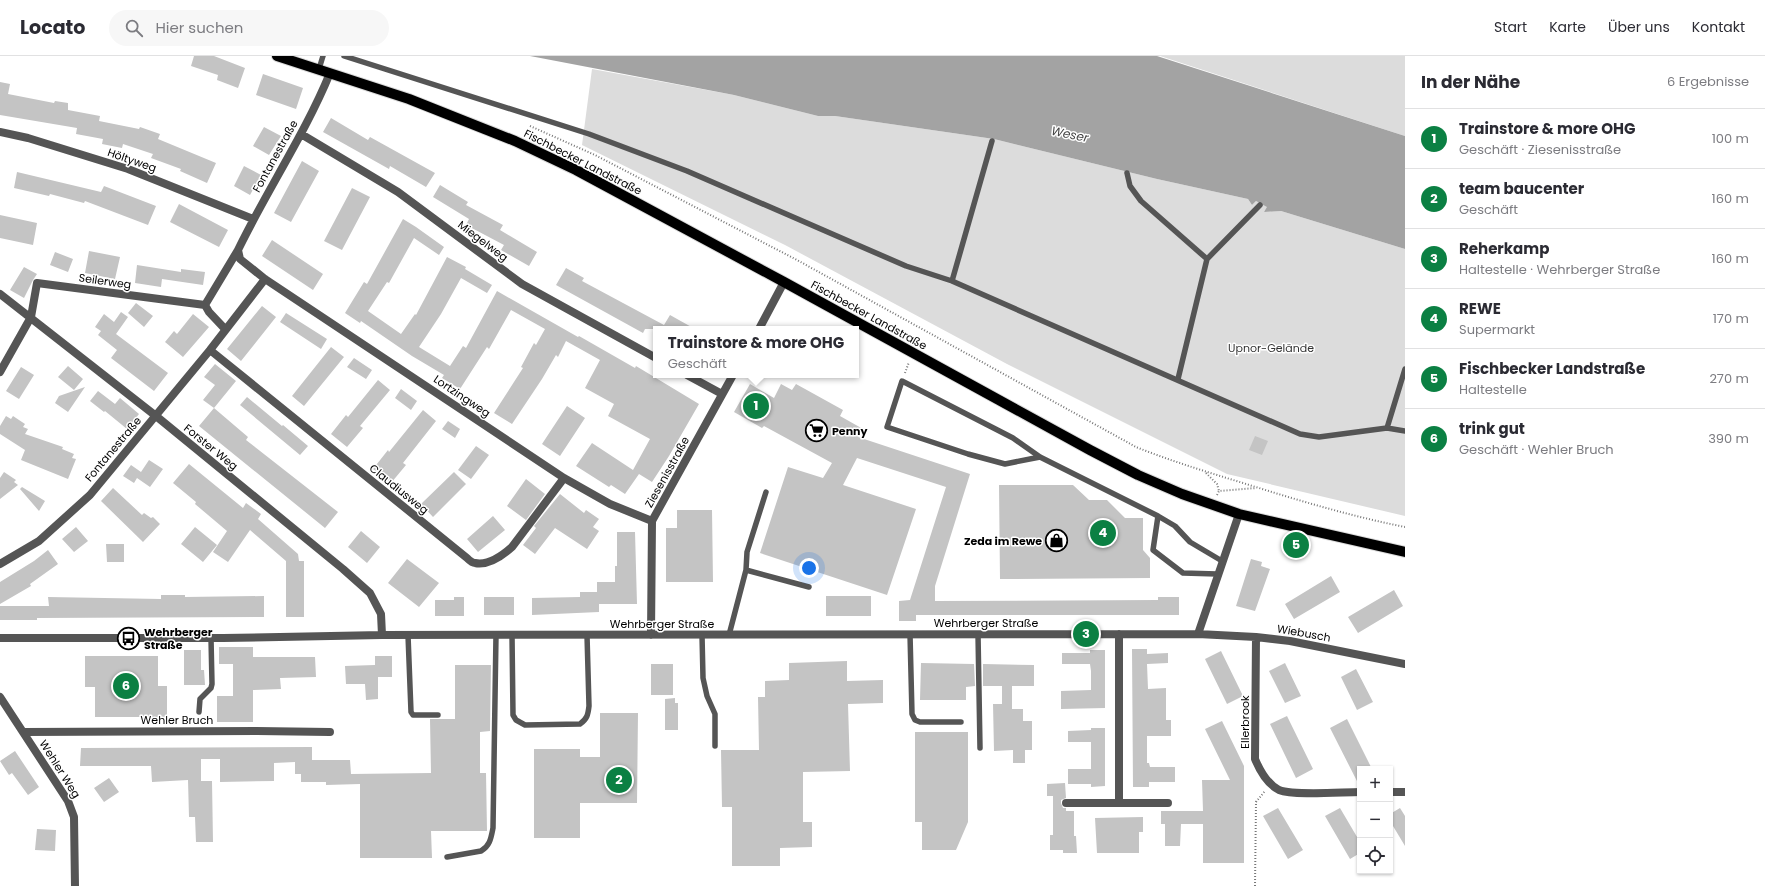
<!DOCTYPE html>
<html lang="de">
<head>
<meta charset="utf-8">
<style>
	body { margin:0; font-family:Poppins,sans-serif; background:#f7f7f7; color:#2b2b33 }
	.controls { position:absolute; right:12px; bottom:12px; display:grid; overflow:hidden; border-radius:0px; box-shadow:0 1px 3px #0004 }
	.controls button { width:36px; height:36px; display:grid; place-items:center; padding:0; border:0; border-bottom:1px solid #e1e1e2; background:#fff; color:#2b2b33; font:20px sans-serif }
	.you { position:absolute; left:809px; top:512px; width:14px; height:14px; margin:-10px; border:3px solid #fff; border-radius:50%; background:#1a73e8; box-shadow:0 0 0 6px #1a73e833 }
	.badge { display:grid; place-items:center; width:26px; height:26px; border-radius:50%; background:#0b8043; color:#fff; font-size:13px; font-weight:700 }
	.pin { position:absolute; translate:-50% -50%; border:2px solid #fff; box-shadow:0 1px 4px #0006 }
	.popup { position:absolute; left:653px; top:270px; width:206px; height:52px; box-sizing:border-box; display:grid; place-content:center; border-radius:0px; background:#fff; filter:drop-shadow(0 1px 3px #0005); font-size:13px; white-space:nowrap; color:#7c7c81 }
	.popup b { font-size:15px; color:#2b2b33 }
	.popup::after { content:''; position:absolute; left:50%; top:100%; margin-left:-8px; border:8px solid transparent; border-top-color:#fff }
	.list { margin:0; padding:0; list-style:none }
	h2 { display:flex; justify-content:space-between; align-items:center; height:52px; margin:0; padding:0 16px; font-size:17px }
	h2 small { font-size:13px; font-weight:400; color:#7c7c81 }
	.list li { display:grid; grid-template-columns:26px 1fr auto; gap:12px; align-items:center; box-sizing:border-box; height:60px; padding:0 16px; border-top:1px solid #e1e1e2 }
	.list b { display:block; font-size:15px; white-space:nowrap }
	.list p { margin:0; font-size:13px; white-space:nowrap; color:#7c7c81 }
	.list em { font-size:13px; font-style:normal; color:#7c7c81 }
	.icon { flex:none; width:22px; height:22px; fill:none; stroke:currentColor; stroke-width:2; stroke-linecap:round; stroke-linejoin:round }
	.map { position:relative; flex:none; width:1405px; height:830px; overflow:hidden }
	header { display:flex; align-items:center; gap:24px; box-sizing:border-box; height:56px; padding:0 20px; background:#fff; border-bottom:1px solid #e1e1e2 }
	header strong { font-size:19px }
	nav { display:flex; gap:22px; margin-inline-start:auto; font-size:14px }
	.search { width:280px; height:36px; background:#f7f7f7; display:flex; align-items:center; gap:10px; box-sizing:border-box; padding:0 14px; border-radius:22px; color:#7c7c81; font-size:15px }
	main { display:flex }
	aside { flex:1; background:#fff }
	.map>svg:first-child { display:block }
	.green { fill:#dcdcdc }
	.water { fill:#a3a3a3 }
	.building { fill:#c4c4c4 }
	.lines { fill:none; stroke-linecap:round; stroke-linejoin:round }
	.primary-casing { stroke:#dbdbdb; stroke-width:12 }
	.path { stroke:#777; stroke-width:2; stroke-dasharray:1 2; stroke-linecap:butt }
	.service { stroke:#555; stroke-width:5.5 }
	.minor { stroke:#555; stroke-width:8 }
	.primary { stroke:#000; stroke-width:10 }
	.labels { text-anchor:middle; dominant-baseline:central; stroke-width:3; stroke-linejoin:round; paint-order:stroke }
	.street-label { font-size:11px; fill:#000; stroke:#fff }
	.park-label { font-size:11px; fill:#333; stroke:#fff }
	.poi-label { font-size:11px; font-weight:bold; fill:#000; stroke:#fff; text-anchor:start }
	.water-label { font-size:12px; font-style:italic; fill:#444; stroke:#fff }
</style>
</head>
<body>
<header>
<strong>Locato</strong>
<div class="search"><svg class="icon" aria-label="search" viewBox="0 0 24 24"><circle cx="10" cy="10" r="6"/><path d="M15 15l6 6"/></svg>Hier suchen</div>
<nav><a>Start</a><a>Karte</a><a>Über uns</a><a>Kontakt</a></nav>
</header>
<main>
<div class="map">
<svg width="1405" height="830" viewBox="0 0 1405 830">
	<rect width="100%" height="100%" fill="#fff"/>
	<path class="green" d="M1157 0H1405V80L1160 0Z
		M592 13 734 39 818 60H835L994 83 1157 123 1248 143 1252 149 1256 145 1268 151 1264 156 1281 155 1405 193V460L1227 418 1007 308 785 189 582 89Z"/>
	<path class="water" d="M530 0H1157L1405 80V193L1281 155 1264 156 1267 151 1256 145 1252 149 1248 143 1157 123 994 83 835 60H818L734 39Z"/>
	<path class="building" d="M194 0H214L245 12 238 32 217 24 218 19 191 10Z
		M263 18 303 32 296 53 256 39Z
		M0 26 10 28 8 38 54 47 55 45 68 47V54L100 60 99 65 139 73 140 71 160 78 158 83 216 107 207 127 180 115 181 113 151 102 153 98 123 88 122 92 102 88 103 83 76 78 77 72 0 59Z
		M331 62 368 84 370 81 435 117 426 131 390 110 389 113 323 76Z
		M264 71 281 80 269 99 253 90Z
		M302 105 319 115 291 166 274 157Z
		M244 110 261 119 250 139 234 130Z
		M17 116 101 136 104 130 156 150 148 169 85 145 84 147 50 138 49 140 14 132Z
		M440 129 468 146 466 149 503 169 500 174 537 196 529 210 501 194 504 189 466 169 469 163 433 141Z
		M352 132 370 141 342 194 324 185Z
		M179 148 228 174 219 191 170 166Z
		M0 159 37 167 33 189 0 182Z
		M403 163 416 171 444 191 439 199 414 182 389 227 387 226 368 255 401 278 415 258 416 259 447 201 466 211 465 213 492 229 487 237 461 222 441 258 419 291 450 310 463 290 466 292 497 235 578 281 579 280 635 312 636 310 699 348 669 400 652 426 639 418 625 438 611 429 609 431 576 410 592 387 633 414 650 383 608 360 614 348 585 332 600 304 566 285 558 301 556 299 542 323 512 368 494 357 523 312 521 311 534 287 536 289 545 273 511 254 489 293 487 291 460 333 442 322 444 319 412 300 361 265 360 267 345 257 364 226 367 228Z
		M272 184 323 218 313 234 262 200Z
		M89 195 120 201 115 223 85 217Z
		M55 196 73 203 68 216 50 209Z
		M137 209 181 216V213L205 216 203 229 162 223 161 231 135 227Z
		M24 211 37 218 33 224 24 242 10 234Z
		M566 212 584 222 582 225 664 269 670 259 695 273H645L643 277 556 229Z
		M136 247 153 260 144 271 128 257Z
		M262 250 276 261 241 305 227 293Z
		M121 256 128 261 116 278 168 317 154 335 111 302 117 294 98 279 101 275 95 271 104 258 114 266Z
		M286 257 327 283 321 293 280 266Z
		M193 258 209 271 183 301 165 286 174 275 177 278Z
		M331 291 344 301 304 350 292 340Z
		M354 302 372 314 366 323 347 311Z
		M215 308 236 325 214 352 203 344 215 329 204 321Z
		M68 310 83 323 74 334 58 321Z
		M21 311 34 319 19 343 6 335Z
		M378 324 390 334 360 370 363 372 347 391 331 378 346 359 348 361Z
		M750 328 774 342 781 328 792 334 796 328 843 354 840 360 863 373 858 381 970 418 935 530V545L1158 544V541H1179V559H916V565H899V545L910 544 946 431 857 402 843 429 916 453 887 539 760 497 788 411 823 422 832 407 764 370 762 372 734 356Z
		M85 331 68 356 55 347 59 340Z
		M401 333 417 345 411 354 395 342Z
		M98 335 115 348 120 342 139 358 127 373 105 355 104 356 90 345Z
		M247 341 282 370 283 369 308 390 300 399 240 349Z
		M567 350 585 362 560 400 542 388Z
		M214 352 248 381 246 384 338 456 325 472 199 370Z
		M423 354 436 365 403 407 406 409 391 427 373 413 388 394 389 396Z
		M6 360 11 363 13 360 25 368 23 371 28 373 25 378 63 391 62 393 74 398 72 402 76 403 68 423 21 404 25 394 0 378V370Z
		M448 365 460 373 455 382 442 373Z
		M1255 380 1268 385 1262 399 1249 394Z
		M476 390 489 399 471 423 458 414Z
		M149 404 163 413 150 431 137 422 134 427 123 420 131 409 141 416Z
		M189 408 243 452 246 447 261 458 258 463 298 498 299 505H304V561H286V505L250 474 228 506 213 496 227 475 195 448 196 446 173 427Z
		M4 416 16 424 14 426 18 429 0 443V422Z
		M454 416 466 428 433 461 421 448Z
		M526 423 545 438 526 464 507 450Z
		M999 429H1073L1089 444H1107L1125 462H1143V494L1150 502V522L1000 523Z
		M22 431 45 445 39 455 20 433Z
		M113 432 142 459 144 457 151 462 153 461 160 468 143 486 101 445Z
		M560 438 584 457 586 454 599 463 593 471 599 475 587 493 555 472 535 498 523 489 536 472 534 470Z
		M677 454H712L713 526H666V472H677Z
		M493 460 505 474 478 496 467 483Z
		M76 471 88 485 74 496 62 483Z
		M195 471 217 489 203 506 181 488Z
		M361 475 380 491 367 507 348 491Z
		M617 476H635L637 548H599V556L532 559V542L580 541V536H597V526H615V510H617Z
		M106 488H124V506H107Z
		M48 494 58 508 30 528 31 530 0 548V526L34 505Z
		M407 503 439 527 419 551 388 527Z
		M1251 503 1262 506 1261 510 1270 513 1255 555 1236 550Z
		M1331 520 1340 536 1294 563 1285 548Z
		M1394 534 1403 550 1358 577 1348 561Z
		M161 539H185V541L264 540V561L37 562V564H0V550H49L48 541 161 543Z
		M826 540H871V560H826Z
		M454 541H464V560H435V544H454Z
		M484 541H514V559H484Z
		M219 591H253V601H315L316 621 280 622 281 633 253 634V666H217V640H233V608H219Z
		M1132 593H1147V598L1168 597V607L1147 608 1148 633 1166 632V664H1171V680H1147V707H1149L1150 711H1175V726H1149V731H1133Z
		M184 594H201V614H204L205 629H184Z
		M1090 594H1105V652L1061 653V635L1091 634V615L1090 608H1062V597H1090Z
		M1221 595 1243 640 1227 648 1205 603Z
		M85 600H158V630H167V661H95V631H85Z
		M375 600H392V621H378V643L366 644 365 628H346L345 610 375 609Z
		M847 605V625L883 624V647L848 648 850 715 803 716V766H812V791L780 792V810H732V751H722L721 694H759L758 641H765V625L789 624V607Z
		M921 607 974 608 975 630 966 631V644H920Z
		M1285 607 1301 640 1285 647 1269 615Z
		M651 608H673V639H651Z
		M983 608 1034 609V630H1012V653H1023V665H1032V694H1025V707H1013V694L994 695 993 648H1002V630H983Z
		M455 609H491L490 675 480 676V717H486L487 775H431L432 802H360V728L326 729V726H301V718H295V706L274 707V725L220 726V703H201V725H212L213 786H196L195 761H189L188 724 152 726 151 710H80L81 692 312 691V704H350L351 718 431 717 430 663H455Z
		M1356 613 1373 646 1357 654 1341 621Z
		M675 642V647H678V674H665V643Z
		M600 657H638L637 747H580V782H534V693H580V701H600Z
		M1287 660 1313 713 1296 722 1270 668Z
		M1347 663 1372 713H1360V731L1330 672Z
		M1222 665 1244 710V807H1203V768H1181L1180 790H1165V768H1161V755H1203L1202 724H1230L1205 673Z
		M1091 672H1105V730L1091 731V728H1068V713H1091V686H1068V675L1091 674Z
		M915 676H968V766L956 794H922V766H915Z
		M15 695 39 731 28 739 12 717 9 719 0 705Z
		M109 722 119 736 104 746 94 732Z
		M1065 727 1066 742 1061 744V747L1063 752H1066V755H1074V780H1076L1077 797H1063V794H1050V779H1053V740H1047V728Z
		M1278 752 1303 794 1288 803 1263 760Z
		M1340 752 1360 786V797L1350 803 1325 760Z
		M1400 752 1405 760V790L1390 765V758Z
		M1143 761V776H1139V797H1097L1095 762Z
		M37 773 56 774 55 795 35 794Z"/>
	<g class="lines">
		<defs>
			<path id="primary" d="M277 0 409 43 515 85 576 114 784 226 1090 394 1138 419 1182 438 1239 458 1405 496"/>
		</defs>
		<use href="#primary" class="primary-casing"/>
		<path class="path" d="M530 70 595 99 797 204 1136 391C1171 405 1207 416 1243 427 1297 444 1350 460 1405 471
			M905 317 909 306
			M1206 417 1217 428 1219 435
			M1217 439 1219 435 1256 432
			M1255 830 1256 746 1265 735"/>
		<path class="service" d="M344 0 589 78 687 115 906 210 952 225 1300 378 1319 381 1387 372 1405 375
			M319 13 323 0
			M1127 117 1130 130 1141 145 1207 203
			M952 225 992 85
			M1178 323 1207 203 1260 149
			M1387 372 1405 313
			M1040 401 1005 408 968 398 887 371 902 325 1013 382 1040 401 1158 460
			M746 514 809 531
			M1217 518 1183 517 1153 494 1158 460 1175 470 1190 486 1222 505
			M910 578 912 658 915 664 920 666H961
			M978 578 980 692
			M408 579 411 656 413 659H438
			M512 579 513 659 516 664 525 669 580 668C587 663 588 659 589 650L587 579
			M702 579 703 622 707 640 715 658V690
			M729 579 746 514 747 496 766 436
			M199 656 200 643 211 632 212 628 211 582
			M447 801 481 795C490 790 491 782 493 772L496 579"/>
		<path class="minor" d="M330 17C305 78 267 134 238 194L240 203 265 223 564 422 610 448 652 465
			M0 76 28 82 128 113 253 163
			M301 78 398 136 522 228 656 302
			M0 238 156 360 343 513 370 537 381 558 382 579
			M225 273 209 256 205 249 238 194
			M759 273 784 226
			M210 294 467 502C469 504 473 507 475 507 489 510 503 499 512 491L564 422
			M0 316 31 261 37 227 205 249
			M687 319 722 338
			M0 508 39 485 90 439 210 294 265 223
			M1198 578 1239 458
			M651 579 652 465 733 319
			M1256 581 1255 703C1260 715 1267 728 1279 734 1294 740 1342 736 1360 736
			M0 582H223L382 579 1198 578 1256 581 1290 585 1405 608
			M0 641 68 745 74 761 75 830
			M24 676 257 675 330 676
			M1390 736H1405
			M1119 746V578
			M1066 747H1168"/>
		<use href="#primary" class="primary"/>
	</g>
	<defs>
		<symbol id="supermarket-ring" viewBox="-11 -11 22 22"><circle r="9.5" fill="#fff" stroke="#000" stroke-width="1.5"/><path d="M-6-5.5h2.5l.6 2H6L4.5 2H-2.5L-4.4-4H-6ZM-1.5 3.2a1.3 1.3 0 1 0 .1 0ZM3 3.2a1.3 1.3 0 1 0 .1 0Z" fill="#000"/></symbol>
		<symbol id="shop-ring" viewBox="-11 -11 22 22"><circle r="9.5" fill="#fff" stroke="#000" stroke-width="1.5"/><path d="M-5-2.5h2.3a2.7 3.5 0 0 1 5.4 0H5L5.5 6h-11ZM-1.5-2.5h3a1.5 2.3 0 0 0-3 0Z" fill="#000"/></symbol>
		<symbol id="bus-ring" viewBox="-11 -11 22 22"><circle r="9.5" fill="#fff" stroke="#000" stroke-width="1.5"/><path d="M-5-6H5V4H4V6H2V4H-2V6H-4V4H-5ZM-3.5-4V0h7V-4ZM-3.5 1.2v1.5H-2V1.2ZM2 1.2v1.5H3.5V1.2Z" fill="#000"/></symbol>
	</defs>
	<g fill-rule="evenodd">
		<use href="#supermarket-ring" x="804" y="362" width="25" height="25"/>
		<use href="#shop-ring" x="1044" y="472" width="25" height="25"/>
		<use href="#bus-ring" x="116" y="570" width="25" height="25"/>
	</g>
	<g class="labels">
		<g class="street-label">
			<text transform="translate(275 100) rotate(-61)">Fontanestraße</text>
			<text transform="translate(132 104) rotate(19)">Höltyweg</text>
			<text transform="translate(583 106) rotate(27)">Fischbecker Landstraße</text>
			<text transform="translate(483 185) rotate(37)">Miegelweg</text>
			<text transform="translate(105 225) rotate(8)">Seilerweg</text>
			<text transform="translate(869 259) rotate(29)">Fischbecker Landstraße</text>
			<text transform="translate(462 340) rotate(34)">Lortzingweg</text>
			<text transform="translate(211 391) rotate(39)">Forster Weg</text>
			<text transform="translate(113 393) rotate(-50)">Fontanestraße</text>
			<text transform="translate(667 416) rotate(-61)">Ziesenisstraße</text>
			<text transform="translate(399 433) rotate(39)">Claudiusweg</text>
			<text x="986" y="567">Wehrberger Straße</text>
			<text x="662" y="568">Wehrberger Straße</text>
			<text transform="translate(1304 577) rotate(10)">Wiebusch</text>
			<text x="177" y="664">Wehler Bruch</text>
			<text transform="translate(1245 666) rotate(-90)">Ellerbrook</text>
			<text transform="translate(60 713) rotate(58)">Wehler Weg</text>
		</g>
		<g class="park-label">
			<text x="1271" y="292">Upnor-Gelände</text>
		</g>
		<g class="poi-label">
			<text x="832" y="375">Penny</text>
			<text x="1042" y="485" text-anchor="end">Zeda im Rewe</text>
			<text x="144" y="576">Wehrberger<tspan x="144" dy="13">Straße</tspan></text>
		</g>
		<g class="water-label">
			<text transform="translate(1070 78) rotate(12)">Weser</text>
		</g>
	</g>
</svg>
<div class="controls">
<button>+</button>
<button>−</button>
<button><svg class="icon" aria-label="locate" viewBox="0 0 24 24"><circle cx="12" cy="12" r="6"/><path d="M12 2v4M12 18v4M2 12h4M18 12h4"/></svg></button>
</div>
<div class="you"></div>
<div class="pin badge" style="left:756px;top:350px">1</div>
<div class="popup"><b>Trainstore &amp; more OHG</b>Geschäft</div>
<div class="pin badge" style="left:619px;top:724px">2</div>
<div class="pin badge" style="left:1086px;top:578px">3</div>
<div class="pin badge" style="left:1103px;top:477px">4</div>
<div class="pin badge" style="left:1296px;top:489px">5</div>
<div class="pin badge" style="left:126px;top:630px">6</div>
</div>
<aside>
<h2>In der Nähe<small>6 Ergebnisse</small></h2>
<ul class="list">
<li><span class="badge">1</span><div><b>Trainstore &amp; more OHG</b><p>Geschäft · Ziesenisstraße</p></div><em>100 m</em></li>
<li><span class="badge">2</span><div><b>team baucenter</b><p>Geschäft</p></div><em>160 m</em></li>
<li><span class="badge">3</span><div><b>Reherkamp</b><p>Haltestelle · Wehrberger Straße</p></div><em>160 m</em></li>
<li><span class="badge">4</span><div><b>REWE</b><p>Supermarkt</p></div><em>170 m</em></li>
<li><span class="badge">5</span><div><b>Fischbecker Landstraße</b><p>Haltestelle</p></div><em>270 m</em></li>
<li><span class="badge">6</span><div><b>trink gut</b><p>Geschäft · Wehler Bruch</p></div><em>390 m</em></li>
</ul>
</aside>
</main>
</body>
</html>
